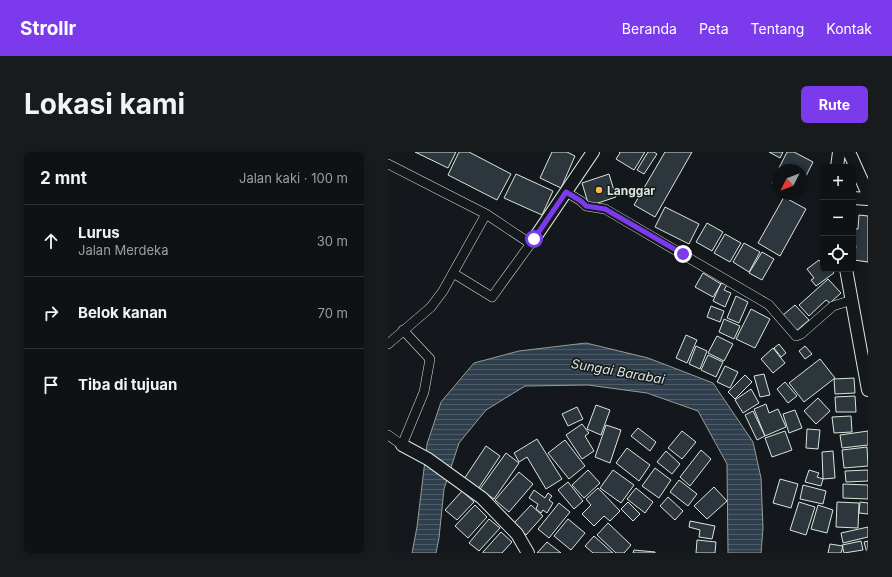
<!DOCTYPE html>
<html lang="id">
<head>
<meta charset="utf-8">
<style>
	body { margin:0; font-family:Inter,sans-serif; background:#181b1e; color:#f1f3f6 }
	.controls { position:absolute; right:12px; top:12px; display:grid; overflow:hidden; border-radius:6px; box-shadow:0 2px 6px #0003 }
	.controls button { width:36px; height:36px; display:grid; place-items:center; padding:0; border:0; border-bottom:1px solid #2f3234; background:#0f1215; color:#f1f3f6; font:20px sans-serif }
	.compass { position:absolute; left:384px; top:12px; width:36px; height:36px; border-radius:50%; background:#0f1215; box-shadow:0 2px 6px #0003; rotate:228deg }
	.stop { position:absolute; width:12px; height:12px; margin:-9px; border:3px solid #7c3aed; border-radius:50%; background:#fff }
	.stop.end { background:#7c3aed; border-color:#fff; box-shadow:0 1px 4px #0008 }
	.list { margin:0; padding:0; list-style:none }
	h2 { display:flex; justify-content:space-between; align-items:center; height:52px; margin:0; padding:0 16px; font-size:17px }
	h2 small { font-size:13px; font-weight:400; color:#9b9ea0 }
	.list li { display:grid; grid-template-columns:26px 1fr auto; gap:12px; align-items:center; box-sizing:border-box; height:72px; padding:0 16px; border-top:1px solid #2f3234 }
	.list b { display:block; font-size:15px; white-space:nowrap }
	.list p { margin:0; font-size:13px; white-space:nowrap; color:#9b9ea0 }
	.list em { font-size:13px; font-style:normal; color:#9b9ea0 }
	.icon { flex:none; width:22px; height:22px; fill:none; stroke:currentColor; stroke-width:2; stroke-linecap:round; stroke-linejoin:round }
	.map { position:relative; flex:none; width:480px; height:401px; overflow:hidden; border-radius:6px }
	header { display:flex; align-items:center; gap:24px; box-sizing:border-box; height:56px; padding:0 20px; background:#7c3aed; color:#fff }
	header strong { font-size:19px }
	nav { display:flex; gap:22px; margin-inline-start:auto; font-size:14px }
	.intro { display:flex; align-items:center; justify-content:space-between; box-sizing:border-box; height:96px; padding:0 24px }
	h1 { margin:0; font-size:28px }
	.button { padding:10px 18px; border-radius:6px; background:#7c3aed; color:#fff; font-size:14px; font-weight:700 }
	main { display:flex; gap:24px; padding:0 24px }
	aside { flex:1; background:#0f1215; border-radius:6px; box-shadow:0 2px 6px #0003 }
	.map>svg:first-child { display:block }
	.water { fill:url(#water-rules); stroke:#939e99 }
	.building { fill:#2c363c; stroke:#d8e6dc }
	.lines { fill:none; stroke-linecap:round; stroke-linejoin:round }
	.pedestrian-casing { stroke:#d8e6dc; stroke-width:10 }
	.minor-casing { stroke:#d8e6dc; stroke-width:14 }
	.pedestrian { stroke:#14181c; stroke-width:9 }
	.minor { stroke:#14181c; stroke-width:12 }
	.route { stroke:#7c3aed; stroke-width:5 }
	.poi-dot { fill:#ffb74d; stroke:#14181c; stroke-width:1.5 }
	.labels { text-anchor:middle; dominant-baseline:central; stroke-width:3; stroke-linejoin:round; paint-order:stroke }
	.poi-label { font-size:12px; font-weight:bold; fill:#d8e6dc; stroke:#14181c; text-anchor:start }
	.water-label { font-size:13px; font-style:italic; fill:#d8e6dc; stroke:#14181c }
</style>
</head>
<body>
<header>
<strong>Strollr</strong>
<nav><a>Beranda</a><a>Peta</a><a>Tentang</a><a>Kontak</a></nav>
</header>
<div class="intro"><h1>Lokasi kami</h1><a class="button">Rute</a></div>
<main>
<aside>
<h2>2 mnt<small>Jalan kaki · 100 m</small></h2>
<ul class="list">
<li><svg class="icon" aria-label="ahead" viewBox="0 0 24 24"><path d="M12 20V5M6 11l6-6 6 6"/></svg><div><b>Lurus</b><p>Jalan Merdeka</p></div><em>30 m</em></li>
<li><svg class="icon" aria-label="right" viewBox="0 0 24 24"><path d="M7 20v-9h11M14 6l5 5-5 5"/></svg><div><b>Belok kanan</b></div><em>70 m</em></li>
<li><svg class="icon" aria-label="arrive" viewBox="0 0 24 24"><path d="M6 21V4h12l-3 4 3 4H6"/></svg><div><b>Tiba di tujuan</b></div></li>
</ul>
</aside>
<div class="map">
<svg width="480" height="401" viewBox="0 0 480 401">
	<defs>
		<pattern id="water-rules" width="6" height="5" patternUnits="userSpaceOnUse"><rect width="6" height="5" fill="#2f3f4d"/><path d="M0 2.5h6" fill="none" stroke="#4c5b66"/></pattern>
	</defs>
	<rect width="100%" height="100%" fill="#14181c"/>
	<path class="water" d="M198 191 260 206 325 231 365 290 373 326 375 376 373 401H340L339 312 310 259 259 241 200 233 137 234 98 258 71 291 56 337 51 386 48 401H24L29 375 39 292 53 250 86 211 131 199Z"/>
	<path class="building" d="M27 0H68L60 16Z
		M71 0H81L123 22 109 48 60 23Z
		M164 0H179L187 4 173 36 152 26Z
		M231 0H257L246 18 228 7 232 1Z
		M260 0H266L269 2 256 22 249 18Z
		M277 0H304L267 65 246 53Z
		M381 0H395L392 6Z
		M399 0H406L425 10 414 32V18H390Z
		M390 18V35L384 31Z
		M128 22 165 39 154 63 116 46Z
		M221 22 228 45 201 54 194 31Z
		M396 45 418 57 392 104 370 91Z
		M277 55 311 72 301 92 267 75Z
		M471 63 480 64V110L466 108 468 94H465V77H470Z
		M319 71 335 80 324 99 308 90Z
		M337 82 353 91 342 110 326 101Z
		M356 91 372 100 361 120 345 110Z
		M374 100 386 107 374 128 361 121Z
		M431 108 433 111 435 110V117H443L446 121 428 134 423 128 426 126 419 117Z
		M315 121 333 132 325 145 307 135Z
		M440 127 453 141 442 151 438 148 421 164 411 153Z
		M333 131 339 133 336 138 343 141 337 155 325 149Z
		M348 144 360 150 351 171 339 166Z
		M407 153 421 168 408 179 395 163Z
		M323 154 336 159 332 170 319 165Z
		M363 157 382 167 367 196 348 187Z
		M336 167 352 174 346 187 331 180Z
		M298 183 309 188 299 211 288 206Z
		M329 184 345 192 336 209 320 201Z
		M391 192 398 201 393 205 386 196Z
		M308 194 319 199 312 217 301 212Z
		M417 194 424 202 417 207 411 199Z
		M385 196 397 211 385 221 373 207Z
		M320 203 335 210 328 225 313 218Z
		M432 207 447 226 416 250 401 231Z
		M337 214 350 220 342 236 329 230Z
		M376 222 382 243 372 245 366 224Z
		M357 223 364 230 347 247 340 240Z
		M466 226 467 241 447 242 446 227Z
		M397 230 409 244 400 251 389 237Z
		M363 237 371 251 355 261 347 248Z
		M467 244 468 260H448L447 245Z
		M430 246 442 259 428 272 416 259Z
		M378 252 381 261 390 257 398 275 377 284 366 257Z
		M208 253 222 258 213 283 199 277Z
		M189 255 195 267 180 274 174 262Z
		M407 258 414 276 401 281 395 262Z
		M365 259 377 284 369 288 357 263Z
		M463 264 464 280 446 281 444 265Z
		M194 272 201 281 197 284 206 299 194 307 178 283Z
		M218 273 233 278 222 311 207 305Z
		M250 276 268 290 262 299 243 284Z
		M419 277 432 278 430 297 418 296Z
		M294 279 308 290 294 307 280 296Z
		M397 279 404 298 384 305 377 286Z
		M480 279V293L454 296 452 283Z
		M149 287 174 327 158 337 139 305 131 310 126 301Z
		M177 288 197 314 181 327 160 301Z
		M98 294 112 304 90 337 76 327Z
		M479 295 480 314 456 316 454 298Z
		M239 296 262 313 251 329 228 311Z
		M313 298 323 307 302 334 292 325Z
		M278 299 292 312 284 322 269 310Z
		M445 299 447 326 435 327 434 300Z
		M118 301 131 311 106 347 92 337Z
		M267 316 283 328 271 346 254 334Z
		M200 318 212 331 196 346 184 333Z
		M225 318 246 333 233 351 212 336Z
		M421 318 431 321 429 325 435 327 433 334 417 330Z
		M480 318V329L458 330 457 319Z
		M131 320 145 332 121 360 107 348Z
		M392 327 410 332 403 356 385 351Z
		M291 328 309 342 300 354 282 340Z
		M180 330 195 349 186 357 170 338Z
		M455 332 480 333V347L455 346Z
		M415 333 438 339 435 352 412 347Z
		M326 335 339 349 319 367 306 354Z
		M210 336 232 359 222 369 216 364 206 374 194 362 203 353 198 347Z
		M248 336 265 350 257 361 239 347Z
		M146 338 157 346 160 341 164 344 161 348 165 351 159 361 155 358 153 361 148 357 150 352 141 346Z
		M74 339 86 350 69 368 57 358Z
		M280 345 295 359 287 368 272 354Z
		M240 350 252 362 245 369 233 357Z
		M411 350 427 355 418 383 402 378Z
		M449 350 471 351 470 376 448 375Z
		M472 350 480 351V362L471 361Z
		M171 351 182 360 161 386 150 377Z
		M87 353 99 365 80 386 67 374Z
		M143 353 155 364 138 383 126 371Z
		M430 353 445 358 439 381 423 377Z
		M101 367 112 376 91 399 81 391Z
		M180 367 197 381 183 398 166 384Z
		M302 369 327 374 324 387 311 385 312 378 301 375Z
		M220 371 243 393 236 401H228L209 383Z
		M480 375V385L455 391 453 381Z
		M113 380 124 390 114 401H95V400Z
		M206 384 225 401H205L197 394Z
		M309 388 328 390 327 401H308Z
		M473 389 475 398 456 401 454 393Z
		M480 389V401H479L476 390Z
		M159 390 173 401H149Z
		M442 392 455 394 453 401H440Z
		M246 398 267 400V401H245Z"/>
	<g class="lines">
		<defs>
			<path id="pedestrian" d="M0 12 98 62
				M178 40 193 49 198 54 217 57 381 153 408 184 413 182 445 154 464 148
				M65 121 98 62 143 92
				M0 192 43 155 55 139 65 121 104 145 146 87
				M0 283 14 293 36 240 42 207 15 178"/>
			<path id="minor" d="M461 0 480 42
				M449 15 451 0
				M465 46 480 47
				M146 87 205 0
				M458 117 480 238
				M14 293 40 307 94 346 129 382 140 401"/>
		</defs>
		<use href="#pedestrian" class="pedestrian-casing"/>
		<use href="#minor" class="minor-casing"/>
		<use href="#pedestrian" class="pedestrian"/>
		<use href="#minor" class="minor"/>
	</g>
	<g class="lines">
		<path class="route" d="M146 87 178 40 193 49 198 54 217 57 295 102"/>
	</g>
	<circle class="poi-dot" cx="211" cy="38" r="4"/>
	<g class="labels">
		<g class="poi-label">
			<text x="219" y="38">Langgar</text>
		</g>
		<g class="water-label">
			<text transform="translate(230 219) rotate(10)">Sungai Barabai</text>
		</g>
	</g>
</svg>
<div class="controls">
<button>+</button>
<button>−</button>
<button><svg class="icon" aria-label="locate" viewBox="0 0 24 24"><circle cx="12" cy="12" r="6"/><path d="M12 2v4M12 18v4M2 12h4M18 12h4"/></svg></button>
</div>
<svg class="compass" viewBox="-18 -18 36 36"><path d="M0-13l5 13h-10z" fill="#e53935"/><path d="M0 13l5-13h-10z" fill="#9b9ea0"/></svg>
<div class="stop" style="left:146px;top:87px"></div>
<div class="stop end" style="left:295px;top:102px"></div>
</div>
</main>
</body>
</html>
